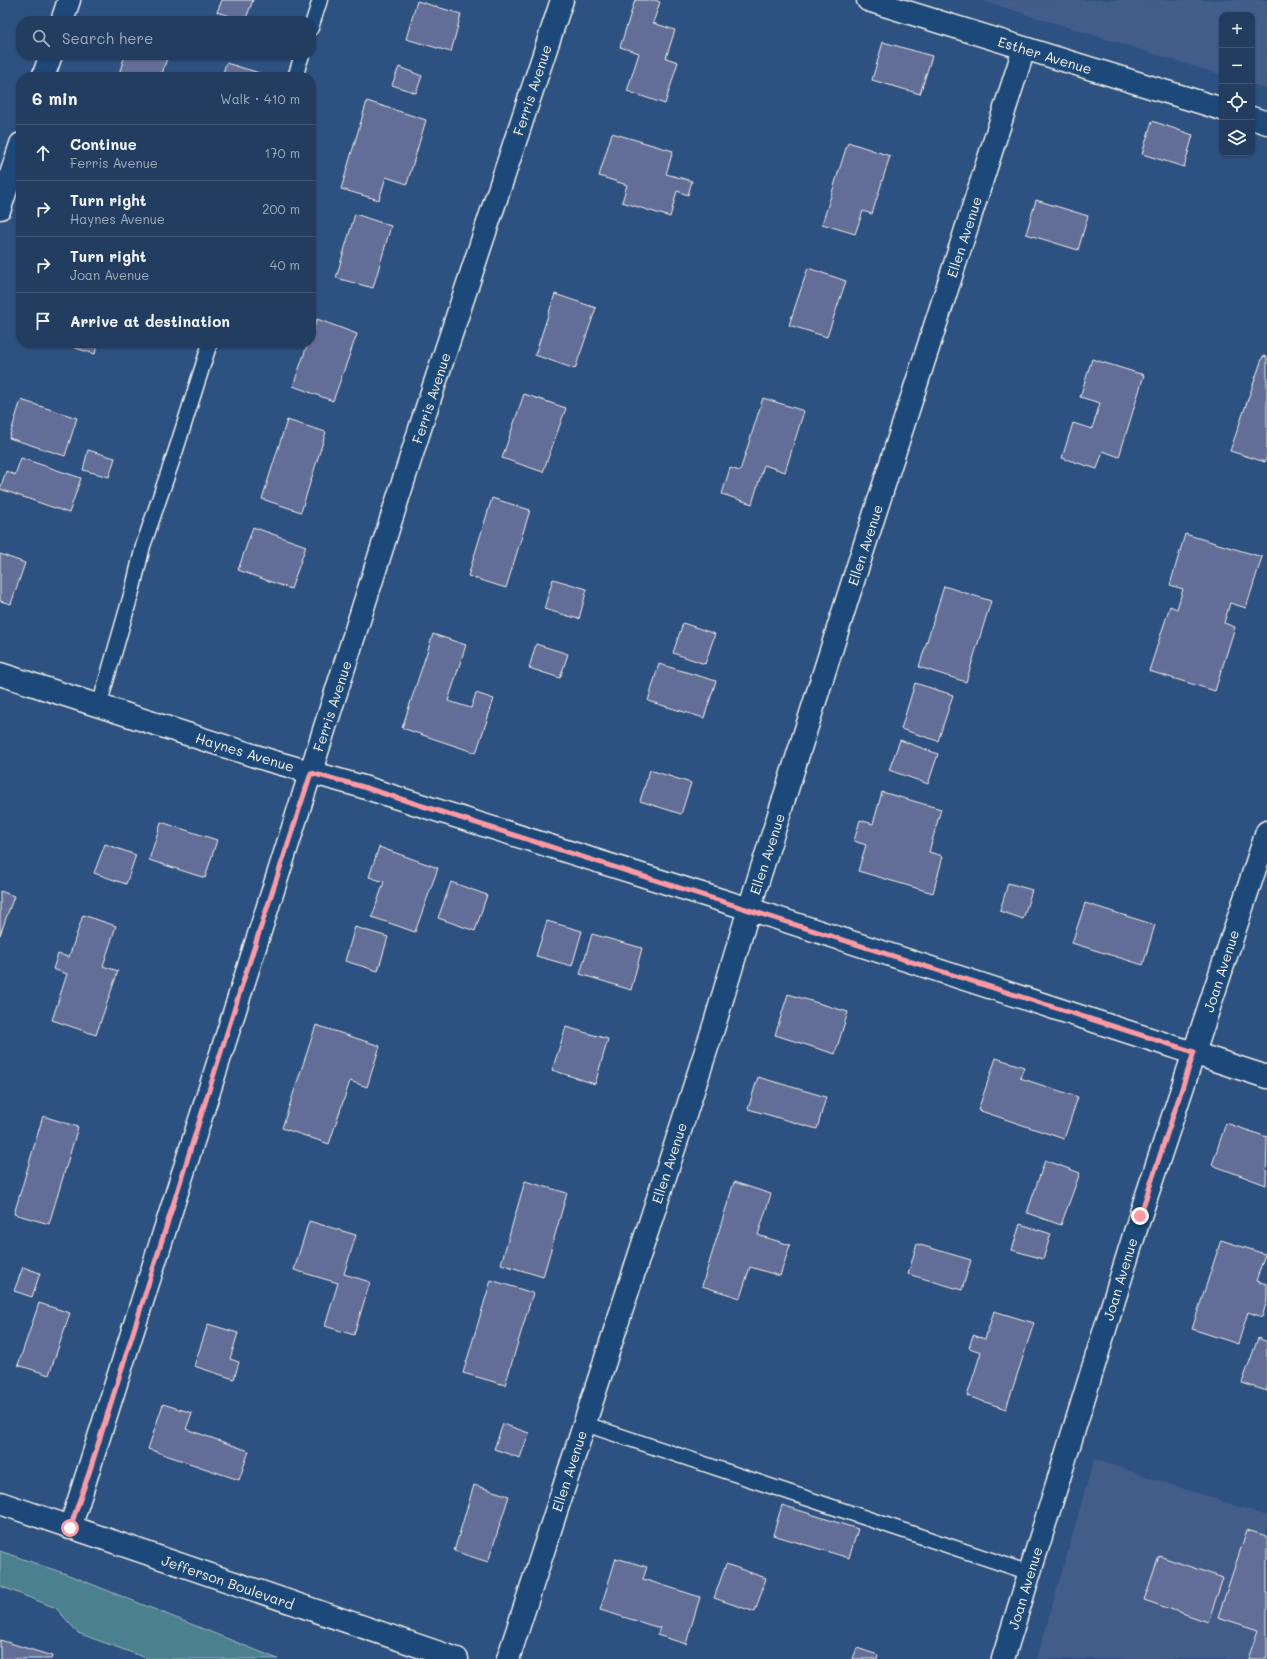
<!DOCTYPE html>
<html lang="en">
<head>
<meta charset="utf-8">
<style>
	body { margin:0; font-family:Mali,sans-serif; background:#2a4466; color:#f1f3f6 }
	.controls { position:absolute; right:12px; top:12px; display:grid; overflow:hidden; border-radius:8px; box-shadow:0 1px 3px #0004 }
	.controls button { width:36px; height:36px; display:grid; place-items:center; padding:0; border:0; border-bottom:1px solid #3f5675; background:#223d60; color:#f1f3f6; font:20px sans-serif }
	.stop { position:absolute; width:12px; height:12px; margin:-9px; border:3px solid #ff9aa2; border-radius:50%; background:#fff }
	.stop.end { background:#ff9aa2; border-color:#fff; box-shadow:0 1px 4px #0008 }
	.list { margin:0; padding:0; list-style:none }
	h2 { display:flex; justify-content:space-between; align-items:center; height:52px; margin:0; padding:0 16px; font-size:17px }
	h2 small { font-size:13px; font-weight:400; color:#a2aebd }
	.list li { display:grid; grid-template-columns:26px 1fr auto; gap:12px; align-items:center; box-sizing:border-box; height:56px; padding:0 16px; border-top:1px solid #3f5675 }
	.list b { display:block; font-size:15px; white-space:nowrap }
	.list p { margin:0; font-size:13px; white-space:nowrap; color:#a2aebd }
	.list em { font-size:13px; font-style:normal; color:#a2aebd }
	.icon { flex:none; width:22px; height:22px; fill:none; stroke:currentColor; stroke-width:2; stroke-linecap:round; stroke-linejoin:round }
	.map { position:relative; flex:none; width:1267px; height:1659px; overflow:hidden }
	.search { position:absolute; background:#223d60; box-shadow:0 1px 3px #0004; left:16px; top:16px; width:300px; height:44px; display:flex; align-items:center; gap:10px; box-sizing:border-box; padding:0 14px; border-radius:16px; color:#a2aebd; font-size:15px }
	.panel { position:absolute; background:#223d60; box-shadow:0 1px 3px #0004; left:16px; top:72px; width:300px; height:276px; border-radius:16px }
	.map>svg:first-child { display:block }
	.built { fill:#425d89 }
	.green { fill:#4c818f; stroke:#a0b9bc }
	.building { fill:#646e98; stroke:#f4f1e8 }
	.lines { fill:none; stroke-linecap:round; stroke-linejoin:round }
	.service-casing { stroke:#f4f1e8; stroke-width:17 }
	.minor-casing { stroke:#f4f1e8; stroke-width:25 }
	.tertiary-casing { stroke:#f4f1e8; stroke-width:25 }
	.service { stroke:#1f4a7a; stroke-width:14 }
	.minor { stroke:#1f4a7a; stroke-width:22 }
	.tertiary { stroke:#1f4a7a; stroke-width:22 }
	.route { stroke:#ff9aa2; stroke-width:5 }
	.labels { text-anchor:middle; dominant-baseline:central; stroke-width:3.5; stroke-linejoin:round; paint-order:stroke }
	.street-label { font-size:14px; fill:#f4f1e8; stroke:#1f4a7a }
</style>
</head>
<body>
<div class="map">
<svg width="1267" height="1659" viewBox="0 0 1267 1659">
	<rect width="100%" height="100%" fill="#2d5180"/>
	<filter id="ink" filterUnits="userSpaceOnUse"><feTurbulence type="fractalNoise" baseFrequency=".025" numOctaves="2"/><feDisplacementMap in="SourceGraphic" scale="8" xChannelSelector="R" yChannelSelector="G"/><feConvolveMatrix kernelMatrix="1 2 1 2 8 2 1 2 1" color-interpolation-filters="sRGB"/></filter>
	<g filter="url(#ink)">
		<path class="built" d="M980 0H1267V89L1252 84V15H1222V75Z
			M1094 1459 1267 1516V1659H1037Z"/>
		<path class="green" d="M0 1551 69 1575 278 1659H149L78 1633 56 1608 0 1586Z"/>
		<path class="building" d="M222 0H253L245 21 217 12Z
			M635 0H655L660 2 653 23 675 30 666 58 678 62 665 104 627 91 639 53 620 47Z
			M417 1 461 14 451 52 406 39Z
			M883 42 932 56 920 94 872 80Z
			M125 55H168L161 77H118Z
			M226 63 263 74 262 77H222Z
			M399 67 422 76 416 93 392 85Z
			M367 101 426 120 407 184 386 177 379 200 341 189Z
			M1152 121 1193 135 1184 167 1142 154Z
			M612 133 673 151 666 174 692 181 688 195 677 191 670 217 622 202 627 185 599 176Z
			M848 142 890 156 872 214 863 211 855 234 822 224Z
			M1036 200 1088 216 1078 250 1026 234Z
			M355 214 391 226 373 288 336 278Z
			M808 268 846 281 827 337 789 325Z
			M555 294 596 308 575 369 535 355Z
			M317 319 357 334 333 401 293 386 308 343H311V336Z
			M59 343H98L95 354Z
			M1263 356 1267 357V456L1265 462 1230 451Z
			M1092 359 1144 375 1119 457 1103 451 1097 469 1062 458 1073 423 1092 429 1100 403 1080 397Z
			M524 394 566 408 543 472 502 458Z
			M763 398 804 411 785 472 764 465 752 504 722 494 730 468 740 471Z
			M21 400 77 418 65 456 9 438Z
			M287 420 326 432 301 512 262 499Z
			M88 450 115 458 109 477 83 470Z
			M21 458 81 478 69 513 0 489 6 471 15 475Z
			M492 498 530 510 506 588 468 576Z
			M253 527 306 546 291 589 238 570Z
			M1185 534 1262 557 1246 608 1230 603 1224 623 1235 627 1215 691 1149 671 1170 606 1177 609 1183 589 1170 585Z
			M0 554 25 563 11 604 0 601Z
			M553 579 587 589 579 619 544 609Z
			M944 586 991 601 966 682 919 667Z
			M683 623 715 634 705 664 673 653Z
			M433 634 466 645 448 701 471 708 476 693 494 699 476 753 402 728Z
			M536 644 568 654 560 678 529 668Z
			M659 664 716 681 704 718 648 701Z
			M915 683 953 695 938 741 901 729Z
			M900 740 938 754 928 784 889 770Z
			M650 770 691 783 681 814 640 801Z
			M882 792 941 809 929 852 943 856 933 893 858 871 866 845 854 841 860 820 873 824Z
			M161 822 217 840 205 878 149 860Z
			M105 844 136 855 126 884 94 873Z
			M379 847 438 868 415 932 372 917 384 882 369 877Z
			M451 882 487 895 475 931 438 918Z
			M1008 883 1032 890 1023 919 1000 911Z
			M0 891 14 896 0 935Z
			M1085 903 1155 925 1143 965 1072 943Z
			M83 915 116 926 103 966 118 971 96 1035 52 1020 67 974 53 969 58 954 69 957Z
			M547 921 582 931 572 966 536 956Z
			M355 927 388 937 378 971 345 961Z
			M592 934 642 948 631 990 580 974Z
			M788 994 848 1012 835 1054 775 1035Z
			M316 1025 380 1046 367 1087 350 1081 329 1144 282 1128Z
			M566 1027 608 1039 595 1084 552 1070Z
			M996 1058 1024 1067 1020 1078 1078 1097 1064 1139 978 1110Z
			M758 1077 826 1097 817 1129 748 1109Z
			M43 1116 78 1127 49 1224 14 1214Z
			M1226 1123 1267 1137 1266 1185 1212 1165Z
			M1045 1160 1080 1173 1061 1225 1027 1213Z
			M525 1181 567 1193 543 1277 501 1264Z
			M734 1182 771 1194 758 1235 790 1245 780 1276 750 1267 740 1298 702 1286Z
			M309 1221 356 1235 344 1274 370 1282 354 1335 325 1326 338 1283 294 1270Z
			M1020 1224 1051 1234 1043 1259 1012 1250Z
			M1221 1240 1265 1254 1256 1281 1267 1284V1301L1262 1317 1248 1312 1238 1344 1192 1329Z
			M917 1244 971 1260 962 1290 908 1274Z
			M23 1267 40 1273 32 1297 14 1291Z
			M491 1280 533 1293 505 1385 463 1373Z
			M39 1303 70 1313 49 1375 18 1365Z
			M994 1311 1034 1323 1006 1409 967 1396 981 1352 969 1348 973 1335 985 1339Z
			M208 1324 238 1333 230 1359 239 1362 234 1379 194 1366Z
			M1258 1338 1267 1342V1391L1242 1383Z
			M163 1404 192 1413 186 1429 249 1451 239 1480 148 1449Z
			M503 1424 529 1433 520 1458 494 1449Z
			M474 1485 509 1496 488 1562 454 1551Z
			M782 1505 858 1529 849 1558 773 1535Z
			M1247 1530 1267 1536V1659H1248L1258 1630 1218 1617Z
			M1159 1556 1223 1578 1208 1622 1144 1600Z
			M616 1558 647 1567 643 1579 700 1597 686 1644 657 1635 660 1628 600 1610Z
			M726 1564 766 1578 755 1612 714 1598Z
			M0 1640 52 1656 51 1659H0Z
			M857 1648 878 1655 877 1659H853Z"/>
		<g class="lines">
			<defs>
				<path id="service" d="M311 28 320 0
					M295 77 302 55
					M99 706 133 588 143 546 175 453 210 343
					M585 1424 1030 1573"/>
				<path id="minor" d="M868 0 1222 109
					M62 21 69 0
					M43 77 51 55
					M1252 118 1267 123
					M0 208 21 144
					M0 674 271 761 360 786 749 909 1267 1077
					M70 1528 425 413 562 0
					M508 1659 714 1026 749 909 855 575 1024 49
					M1003 1659 1140 1216 1267 832"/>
				<path id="tertiary" d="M0 1503 457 1659"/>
			</defs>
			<use href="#service" class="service-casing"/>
			<use href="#minor" class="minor-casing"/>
			<use href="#tertiary" class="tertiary-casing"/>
			<use href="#service" class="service"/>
			<use href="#minor" class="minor"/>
			<use href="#tertiary" class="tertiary"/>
		</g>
	</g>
	<g class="lines" filter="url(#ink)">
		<path class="route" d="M70 1528 90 1470 241 988 311 773 360 786 1194 1052 1140 1216"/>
	</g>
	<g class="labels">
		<g class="street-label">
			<text transform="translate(1045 55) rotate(17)">Esther Avenue</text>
			<text transform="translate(532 90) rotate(-72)">Ferris Avenue</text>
			<text transform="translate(964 237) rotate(-72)">Ellen Avenue</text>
			<text transform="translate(431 398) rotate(-72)">Ferris Avenue</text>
			<text transform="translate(865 545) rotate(-72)">Ellen Avenue</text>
			<text transform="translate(332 706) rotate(-72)">Ferris Avenue</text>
			<text transform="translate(245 752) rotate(17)">Haynes Avenue</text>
			<text transform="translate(767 854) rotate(-72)">Ellen Avenue</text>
			<text transform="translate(1221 971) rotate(-72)">Joan Avenue</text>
			<text transform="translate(669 1163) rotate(-72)">Ellen Avenue</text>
			<text transform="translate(1120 1279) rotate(-73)">Joan Avenue</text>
			<text transform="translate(569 1471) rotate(-72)">Ellen Avenue</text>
			<text transform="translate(228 1582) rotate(19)">Jefferson Boulevard</text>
			<text transform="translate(1025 1588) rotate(-73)">Joan Avenue</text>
		</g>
	</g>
</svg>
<div class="controls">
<button>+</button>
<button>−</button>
<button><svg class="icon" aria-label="locate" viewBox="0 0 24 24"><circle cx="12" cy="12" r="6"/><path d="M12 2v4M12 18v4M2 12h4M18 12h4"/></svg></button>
<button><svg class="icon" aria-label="layers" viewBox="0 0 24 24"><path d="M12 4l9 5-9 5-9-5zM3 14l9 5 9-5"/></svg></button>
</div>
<div class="stop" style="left:70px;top:1528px"></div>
<div class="stop end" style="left:1140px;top:1216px"></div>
<div class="search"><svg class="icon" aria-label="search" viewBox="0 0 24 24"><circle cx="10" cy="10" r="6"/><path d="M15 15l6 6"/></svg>Search here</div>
<section class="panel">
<h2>6 min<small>Walk · 410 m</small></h2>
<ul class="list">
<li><svg class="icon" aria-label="ahead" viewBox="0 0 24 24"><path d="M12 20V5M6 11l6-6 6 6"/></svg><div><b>Continue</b><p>Ferris Avenue</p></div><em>170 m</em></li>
<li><svg class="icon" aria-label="right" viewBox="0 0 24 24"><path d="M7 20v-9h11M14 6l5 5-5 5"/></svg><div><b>Turn right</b><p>Haynes Avenue</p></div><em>200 m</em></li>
<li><svg class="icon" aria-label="right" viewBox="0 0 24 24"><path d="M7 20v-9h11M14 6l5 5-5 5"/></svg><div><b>Turn right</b><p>Joan Avenue</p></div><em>40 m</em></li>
<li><svg class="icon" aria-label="arrive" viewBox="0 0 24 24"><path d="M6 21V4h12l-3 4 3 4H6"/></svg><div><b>Arrive at destination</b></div></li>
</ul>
</section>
</div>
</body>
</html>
